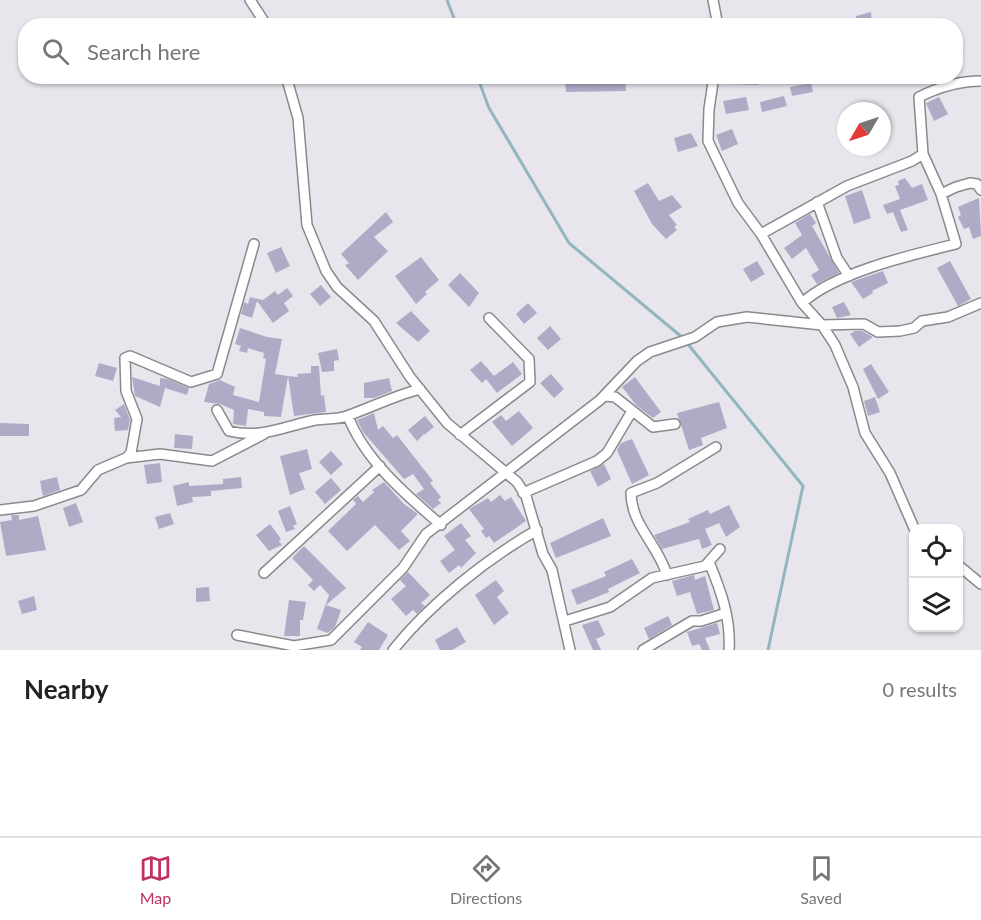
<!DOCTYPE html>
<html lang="en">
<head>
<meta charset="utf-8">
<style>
	body { margin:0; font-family:Lato,sans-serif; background:#f6f6f6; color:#222 }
	.controls { position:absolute; right:18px; bottom:18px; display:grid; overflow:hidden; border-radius:12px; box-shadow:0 2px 4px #0004 }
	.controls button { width:54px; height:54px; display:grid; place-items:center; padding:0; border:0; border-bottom:2px solid #e0e0e0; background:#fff; color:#222; font:30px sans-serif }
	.compass { position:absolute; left:837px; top:102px; width:54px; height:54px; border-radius:50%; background:#fff; box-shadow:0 2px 4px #0004; rotate:231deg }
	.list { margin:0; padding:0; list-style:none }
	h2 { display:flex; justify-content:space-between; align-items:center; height:78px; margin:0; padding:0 24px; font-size:26px }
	h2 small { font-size:20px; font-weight:400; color:#767676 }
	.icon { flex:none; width:33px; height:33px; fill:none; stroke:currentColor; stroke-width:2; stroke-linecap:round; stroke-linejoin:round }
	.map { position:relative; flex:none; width:981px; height:650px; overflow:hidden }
	.search { position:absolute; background:#fff; box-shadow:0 2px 4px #0004; left:18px; right:18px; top:18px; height:66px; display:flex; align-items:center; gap:15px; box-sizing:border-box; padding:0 21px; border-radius:24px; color:#767676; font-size:22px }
	.sheet { height:186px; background:#fff }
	nav { display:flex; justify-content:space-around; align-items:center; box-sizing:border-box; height:84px; border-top:2px solid #e0e0e0; background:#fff; font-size:16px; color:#767676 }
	nav a { display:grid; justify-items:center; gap:3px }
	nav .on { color:#bf3163 }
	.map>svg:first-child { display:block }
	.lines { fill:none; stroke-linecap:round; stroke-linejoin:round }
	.stream { stroke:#92b6be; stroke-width:3 }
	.building { fill:#afabc7 }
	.minor-casing { stroke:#8b888e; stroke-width:12 }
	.minor { stroke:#fff; stroke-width:9 }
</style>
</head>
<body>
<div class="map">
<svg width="981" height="650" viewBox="0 0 981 650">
	<rect width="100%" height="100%" fill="#e8e6ec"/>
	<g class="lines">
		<path class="stream" d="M447 0 457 26
			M477 76 489 108 569 243 683 338
			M687 343 803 486 768 650"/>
	</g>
	<path class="building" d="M871 12 872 26H857L856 16Z
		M565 76H625L626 91 566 92Z
		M729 76H759L758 85 728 84Z
		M811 83 813 92 792 96 790 87Z
		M784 96 787 106 762 112 760 102Z
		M746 97 749 110 726 114 723 101Z
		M939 97 948 114 934 121 926 103Z
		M732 129 738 144 722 151 716 135Z
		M691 133 698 146 678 152 674 138Z
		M905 178 912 188 922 184 928 200 900 210 908 230 901 232 893 212 887 214 883 205 900 199 895 186 899 185 898 181Z
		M648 183 659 201 672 195 682 207 669 215 677 225 674 227 677 230 666 239 652 224 634 191Z
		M862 190 871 218 854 224 845 196Z
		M979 198 981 236 973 239 969 227 964 229 958 217 961 215 958 207Z
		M386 212 393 222 374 237 388 251 358 280 345 265 349 263 341 254Z
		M810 214 816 223 812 226 839 273 817 284 811 275 819 270 806 248 792 259 784 248 802 235 795 223Z
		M281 247 290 266 276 273 267 253Z
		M421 257 439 280 425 292 427 294 416 304 395 276Z
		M757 261 765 274 751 282 743 269Z
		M950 261 971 299 958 306 937 268Z
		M883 271 888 283 872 291 873 293 863 299 851 282Z
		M460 273 479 293 469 307 448 285Z
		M321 285 331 297 320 306 310 294Z
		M287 288 293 296 284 303 289 311 273 323 257 301 252 318 241 314 244 302 248 304 250 297 263 300 275 291 278 295Z
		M844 302 851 315 837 318 832 307Z
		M528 303 537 313 524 324 516 314Z
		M411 311 430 331 418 342 396 323Z
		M550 326 561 339 548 350 537 338Z
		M240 328 267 337 282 339 275 374 288 376 281 417 264 416V412L248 409 246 426 233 424 234 410 220 404 204 402 209 384 220 380 235 387 233 395 259 402 266 359 263 358 264 353 248 348 247 353 239 351 241 346 235 344Z
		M855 331H862L873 337 859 347 850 334Z
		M337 349 339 360 334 361V371L322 372 318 353Z
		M481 361 494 376 513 362 522 374 497 393 486 379 482 383 470 370Z
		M99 363 117 368 113 381 95 376Z
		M871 364 889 392 878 399 863 369Z
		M311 366H319L321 396 324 395 326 412 294 416 288 376 298 377 297 374 311 373Z
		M551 374 564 389 554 398 540 383Z
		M132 377 160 386V378L168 379 189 388 187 395 165 388 160 407 135 396Z
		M635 377 661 412 653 418 636 405 622 387Z
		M389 378 392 391 374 398H364V383Z
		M875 397 880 412 868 416 864 401Z
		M719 402 727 428 701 438 703 445 689 450 677 413Z
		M124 404 130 420 128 430 115 431 114 418 121 417 115 410Z
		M519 411 533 428 512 446 492 422 501 415 506 421Z
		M374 413 378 430 383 426 393 438 397 435 433 481 430 483 441 497 438 500 441 503 433 509 416 494 424 489 413 474 404 479 363 432 357 420Z
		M425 416 434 427 424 435 422 433 423 435 417 441 408 430Z
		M0 423 29 424V436H0Z
		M175 434 193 436 192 449 174 448Z
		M632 439 649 475 632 484 617 450 621 443Z
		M307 449 312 469 299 473 305 489 290 495 280 456Z
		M331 451 343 464 331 475 319 462Z
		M160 463 162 482 147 484 144 465Z
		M604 464 611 479 598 487 590 471Z
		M57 477 60 490 43 496 40 481Z
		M241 477 242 488 211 491V496L192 497 193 502 177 506 173 486 189 482V486L223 484V479Z
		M331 478 341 490 325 504 315 492Z
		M384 482 404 504 418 514 401 531 410 541 399 550 375 525 347 551 328 531 356 504 353 500 358 496 363 502 374 492 372 490Z
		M500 495 505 501 511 497 526 521 494 543 489 536 486 538 481 531 484 529 469 509 488 498 491 502Z
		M76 503 83 522 69 527 63 508Z
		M729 505 740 527 726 537 719 523 705 529 712 545 702 549 699 539 662 549 655 537 654 535 690 522 688 519 708 510 710 514Z
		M290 506 297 524 293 526 295 529 286 532 278 511Z
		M170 513 174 524 159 529 155 517Z
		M11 515H19V520L38 516 46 550 6 556 0 522 12 520Z
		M603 518 611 536 556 558 550 543Z
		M461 523 471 536 465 540 476 553 461 568 459 565 449 573 440 561 455 550 444 536Z
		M270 524 281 539 279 541 282 545 269 551 256 535Z
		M304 546 346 588 326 605 341 610 335 627 328 633 317 629 329 595 320 585 314 591 308 585 313 580 292 558Z
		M632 559 640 573 608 589 609 592 577 605 571 590 606 576 604 572Z
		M408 572 430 595 421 603 425 606 417 614 413 610 406 616 391 599 406 586 400 580Z
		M694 575 695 580 705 576 714 610 697 614 690 592 677 596 672 581Z
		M496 580 504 591 497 597 509 613 494 625 475 595Z
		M209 587 210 601 196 602V588Z
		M34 596 37 610 22 614 18 601Z
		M289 600 306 602 303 620H300V636H284Z
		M668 616 672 625 649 639 644 628Z
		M598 620 605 635 596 639 601 650H593L582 625Z
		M368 622 388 635 379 650H360L362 647 354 642Z
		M717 623 720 634 705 638 710 650H702L699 644 692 646 687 632Z
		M457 627 466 642 452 650H440L435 640Z"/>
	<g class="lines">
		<defs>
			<path id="minor" d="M250 0 267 26
				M713 0 718 26
				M286 76 298 118 307 225 326 271 337 287 374 321 410 377 447 423 517 482 526 496 543 554 552 570 570 650
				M714 76 709 109 708 141 738 203 761 234 802 303 822 325 835 345 853 387 865 433 890 473 914 528
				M923 154 941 194 956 187 970 183 977 184 981 190
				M817 202 837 258 849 276
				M761 234 847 186 912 161 923 154 919 97C939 87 958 81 981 81
				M802 303C836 272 911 255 956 244L941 194
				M605 396 615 397 653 427 675 424
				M217 410 229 431C261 439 286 426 315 420 326 418 336 420 347 416 372 407 394 396 420 389
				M348 416C364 459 406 495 441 525
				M460 435 530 382 529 359 489 318
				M126 458 160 454 212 461 264 434
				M523 493 597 461 607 453 632 411
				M0 510 34 506 81 490 98 470 126 458 131 453 137 419 126 391 125 358 130 356 191 382 217 374 254 244
				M709 562C721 591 731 618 729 650
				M958 565 981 584
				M264 573 380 466
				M667 575C659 546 631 525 631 493L657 483 716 447
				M565 621 610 607 652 578 705 566 720 549
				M237 635 294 646 331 640 403 568 426 534 600 400 637 361 650 352 695 337 717 322 747 317 822 325 864 324 878 332 900 331 914 328 922 321 948 317 981 303
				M393 650C430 604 485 560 537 530
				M643 650 692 621H701L726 613"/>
		</defs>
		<use href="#minor" class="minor-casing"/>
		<use href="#minor" class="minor"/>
	</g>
</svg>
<div class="controls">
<button><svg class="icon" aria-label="locate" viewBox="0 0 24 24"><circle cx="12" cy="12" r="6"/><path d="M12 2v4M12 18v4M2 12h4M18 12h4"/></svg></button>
<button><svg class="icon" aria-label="layers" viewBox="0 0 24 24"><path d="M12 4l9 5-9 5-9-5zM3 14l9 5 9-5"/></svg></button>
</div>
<svg class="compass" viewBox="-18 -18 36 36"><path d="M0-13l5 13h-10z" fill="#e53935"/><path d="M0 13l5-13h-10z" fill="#767676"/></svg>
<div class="search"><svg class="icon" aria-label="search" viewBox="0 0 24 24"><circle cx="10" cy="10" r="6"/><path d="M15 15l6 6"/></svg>Search here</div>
</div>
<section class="sheet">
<h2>Nearby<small>0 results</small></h2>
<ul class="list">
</ul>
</section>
<nav>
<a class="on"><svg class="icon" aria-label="map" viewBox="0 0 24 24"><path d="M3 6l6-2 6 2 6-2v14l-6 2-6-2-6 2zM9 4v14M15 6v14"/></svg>Map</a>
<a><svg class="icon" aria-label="directions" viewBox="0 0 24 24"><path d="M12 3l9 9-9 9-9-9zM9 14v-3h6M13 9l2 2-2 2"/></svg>Directions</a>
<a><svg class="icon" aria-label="saved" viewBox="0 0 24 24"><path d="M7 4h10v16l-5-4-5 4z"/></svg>Saved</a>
</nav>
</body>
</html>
